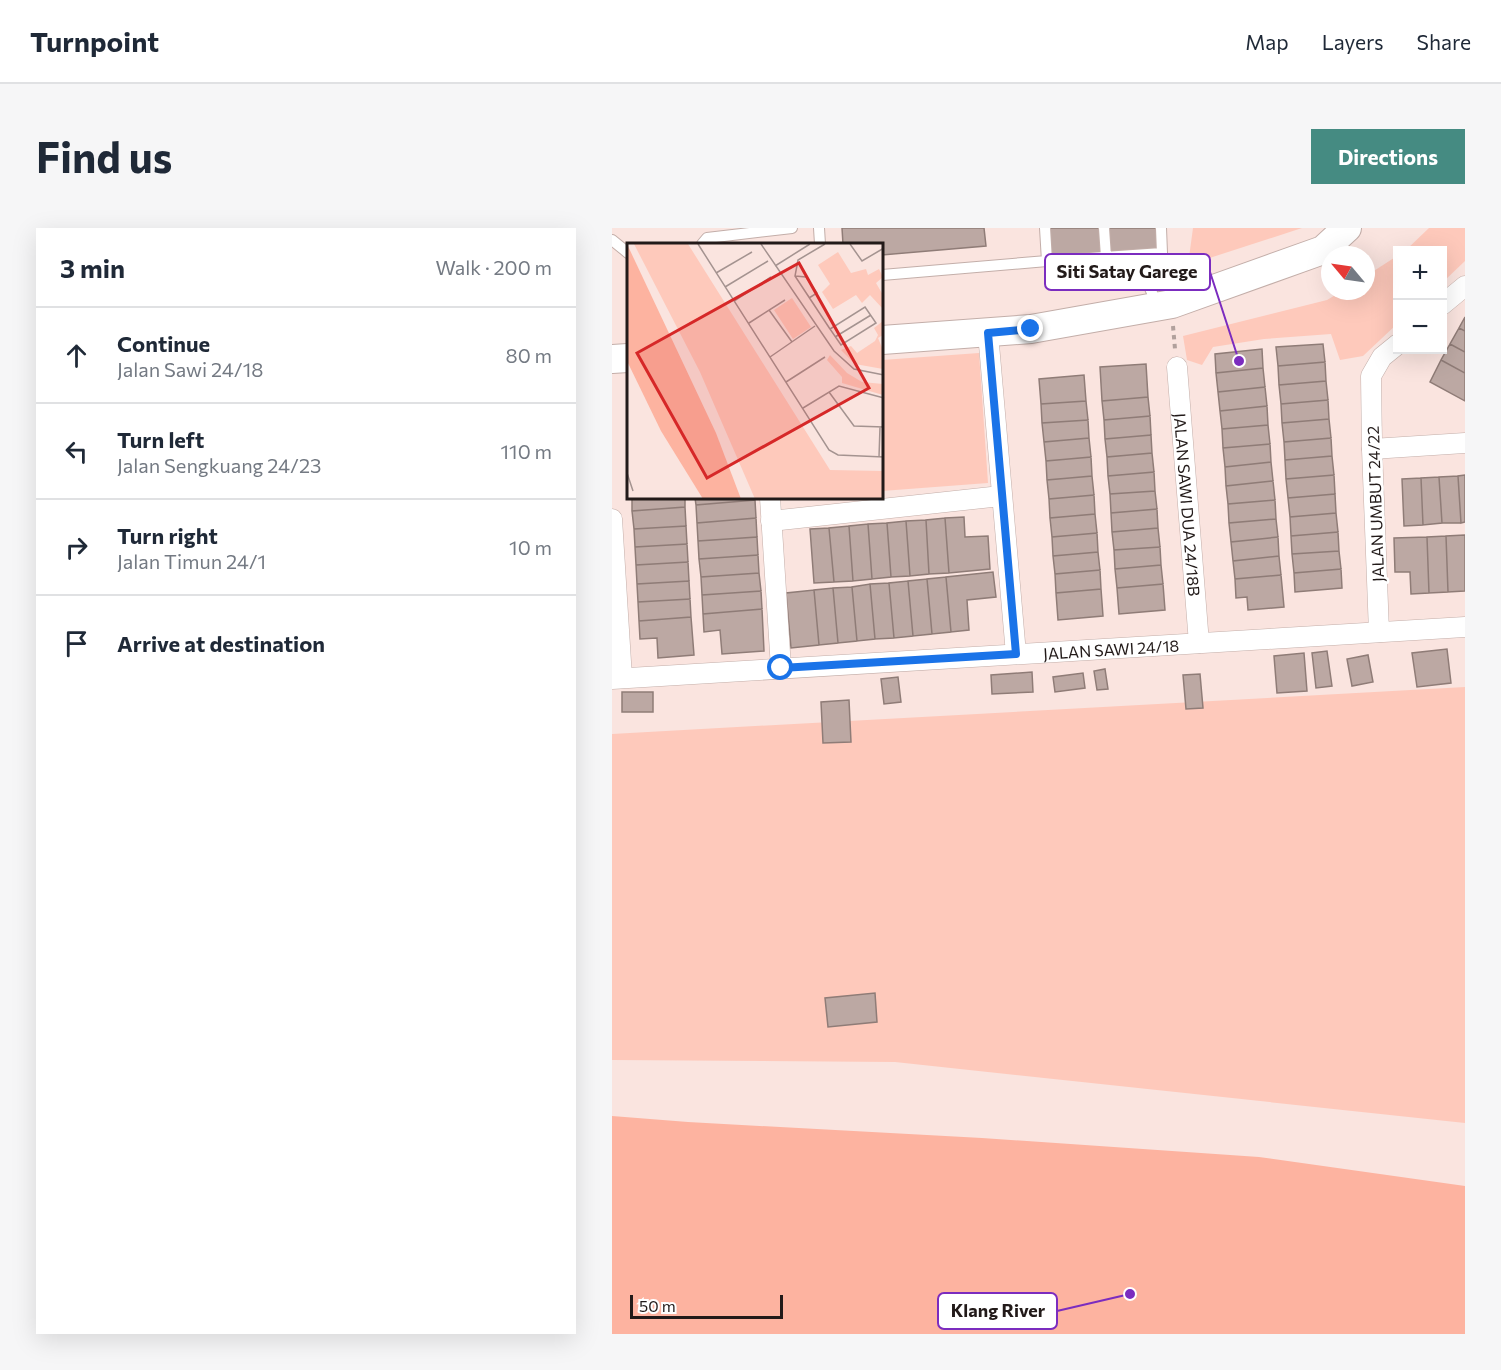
<!DOCTYPE html>
<html lang="en">
<head>
<meta charset="utf-8">
<style>
	body { margin:0; font-family:Commissioner,sans-serif; background:#f6f6f7; color:#1f2937 }
	.controls { position:absolute; right:18px; top:18px; display:grid; overflow:hidden; border-radius:0px; box-shadow:0 6px 24px #0002 }
	.controls button { width:54px; height:54px; display:grid; place-items:center; padding:0; border:0; border-bottom:2px solid #e0e1e3; background:#fff; color:#1f2937; font:30px sans-serif }
	.compass { position:absolute; left:709px; top:18px; width:54px; height:54px; border-radius:50%; background:#fff; box-shadow:0 6px 24px #0002; rotate:299deg }
	.scale { position:absolute; left:18px; bottom:15px; width:153px; box-sizing:border-box; padding-left:6px; border:3px solid #221a19; border-top:0; font-size:16px; line-height:21px; white-space:nowrap; color:#221a19; -webkit-text-stroke:4px #fff; paint-order:stroke }
	.stop { position:absolute; width:18px; height:18px; margin:-14px; border:4px solid #1a73e8; border-radius:50%; background:#fff }
	.stop.end { background:#1a73e8; border-color:#fff; box-shadow:0 2px 6px #0008 }
	.list { margin:0; padding:0; list-style:none }
	h2 { display:flex; justify-content:space-between; align-items:center; height:78px; margin:0; padding:0 24px; font-size:26px }
	h2 small { font-size:20px; font-weight:400; color:#747a83 }
	.list li { display:grid; grid-template-columns:39px 1fr auto; gap:18px; align-items:center; box-sizing:border-box; height:96px; padding:0 24px; border-top:2px solid #e0e1e3 }
	.list b { display:block; font-size:22px; white-space:nowrap }
	.list p { margin:0; font-size:20px; white-space:nowrap; color:#747a83 }
	.list em { font-size:20px; font-style:normal; color:#747a83 }
	.icon { flex:none; width:33px; height:33px; fill:none; stroke:currentColor; stroke-width:2; stroke-linecap:round; stroke-linejoin:round }
	.map { position:relative; flex:none; width:853px; height:1106px; overflow:hidden; border-radius:0px }
	header { display:flex; align-items:center; gap:36px; box-sizing:border-box; height:84px; padding:0 30px; background:#fff; border-bottom:2px solid #e0e1e3 }
	header strong { font-size:28px }
	nav { display:flex; gap:33px; margin-inline-start:auto; font-size:21px }
	.intro { display:flex; align-items:center; justify-content:space-between; box-sizing:border-box; height:144px; padding:0 36px }
	h1 { margin:0; font-size:42px }
	.button { padding:15px 27px; border-radius:0px; background:#458b82; color:#fff; font-size:21px; font-weight:700 }
	main { display:flex; gap:36px; padding:0 36px }
	aside { flex:1; background:#fff; border-radius:0px; box-shadow:0 6px 24px #0002 }
	.map>svg:first-child { display:block }
	.green { fill:#fec9bb }
	.water { fill:#fdb3a0 }
	.building { fill:#bca8a3; stroke:#8f7c77; stroke-width:1.5 }
	.lines { fill:none; stroke-linecap:round; stroke-linejoin:round }
	.lane-casing { stroke:#c3aea9; stroke-width:12 }
	.street-casing { stroke:#c3aea9; stroke-width:21 }
	.secondary-casing { stroke:#c3aea9; stroke-width:30 }
	.path { stroke:#b1a09c; stroke-width:4; stroke-dasharray:4.5 4.5; stroke-linecap:butt }
	.lane { stroke:#fff; stroke-width:10 }
	.street { stroke:#fff; stroke-width:20 }
	.secondary { stroke:#fff; stroke-width:28 }
	.route { stroke:#1a73e8; stroke-width:8 }
	.labels { text-anchor:middle; dominant-baseline:central; stroke-width:5; stroke-linejoin:round; paint-order:stroke }
	.street-label { font-size:16px; fill:#221a19; stroke:#fff }
	.inset-road { fill:none; stroke:#a49390; stroke-width:1.5 }
	.view { fill:#d62828; fill-opacity:0.15; stroke:#d62828; stroke-width:3 }
	.inset-edge { fill:none; stroke:#221a19; stroke-width:3 }
	.leader { fill:none; stroke:#7b2cbf; stroke-width:2 }
	.callout-dot { fill:#7b2cbf; stroke:#fff; stroke-width:2 }
	.callout { fill:#fff; stroke:#7b2cbf; stroke-width:2 }
	.callout-label { font-size:18px; text-anchor:middle; font-weight:bold; fill:#221a19 }
</style>
</head>
<body>
<header>
<strong>Turnpoint</strong>
<nav><a>Map</a><a>Layers</a><a>Share</a></nav>
</header>
<div class="intro"><h1>Find us</h1><a class="button">Directions</a></div>
<main>
<aside>
<h2>3 min<small>Walk · 200 m</small></h2>
<ul class="list">
<li><svg class="icon" aria-label="ahead" viewBox="0 0 24 24"><path d="M12 20V5M6 11l6-6 6 6"/></svg><div><b>Continue</b><p>Jalan Sawi 24/18</p></div><em>80 m</em></li>
<li><svg class="icon" aria-label="left" viewBox="0 0 24 24"><path d="M17 20v-9H6M10 6l-5 5 5 5"/></svg><div><b>Turn left</b><p>Jalan Sengkuang 24/23</p></div><em>110 m</em></li>
<li><svg class="icon" aria-label="right" viewBox="0 0 24 24"><path d="M7 20v-9h11M14 6l5 5-5 5"/></svg><div><b>Turn right</b><p>Jalan Timun 24/1</p></div><em>10 m</em></li>
<li><svg class="icon" aria-label="arrive" viewBox="0 0 24 24"><path d="M6 21V4h12l-3 4 3 4H6"/></svg><div><b>Arrive at destination</b></div></li>
</ul>
</aside>
<div class="map">
<svg width="853" height="1106" viewBox="0 0 853 1106">
	<rect width="100%" height="100%" fill="#fae4df"/>
	<path class="green" d="M581 0H690L576 37Z
		M817 0H853V33L831 54 830 22H794Z
		M785 28V96L751 128 728 132 719 106 652 111 601 119 590 137 575 132 571 108 715 72 730 63H754V48Z
		M367 125 376 255 270 263V132Z
		M853 459V895L283 834 0 832V506Z"/>
	<path class="water" d="M0 888 76 894 370 910 647 929 853 958V1106H0Z"/>
	<path class="building" d="M230 0H372L374 18 270 27V16H231Z
		M433 0H549L550 25 435 33Z
		M853 89V103L847 100Z
		M847 100 853 103V124L838 116Z
		M711 116 713 134 666 138 664 119Z
		M838 116 853 124V145L829 132Z
		M650 121 651 140 604 145 603 126Z
		M829 132 853 145V173L818 154Z
		M713 134 714 153 667 157 666 138Z
		M534 136 536 169 490 173 488 139Z
		M651 140 653 159 606 164 604 145Z
		M472 147 474 173 429 176 427 151Z
		M714 153 716 172 669 176 667 157Z
		M653 159 655 178 608 183 606 164Z
		M536 169 538 188 492 192 490 173Z
		M716 172 717 191 670 195 669 176Z
		M474 173 476 192 430 195 429 176Z
		M655 178 656 197 610 201 608 183Z
		M538 188 539 207 493 211 492 192Z
		M717 191 719 210 672 214 670 195Z
		M476 192 477 210 432 214 430 195Z
		M656 197 658 216 611 220 610 201Z
		M539 207 540 225 495 229 493 211Z
		M477 210 479 229 434 233 432 214Z
		M719 210 720 228 673 232 672 214Z
		M658 216 659 234 613 239 611 220Z
		M540 225 542 244 496 248 495 229Z
		M720 228 722 247 674 251 673 232Z
		M479 229 480 248 435 252 434 233Z
		M659 234 661 253 614 258 613 239Z
		M542 244 543 263 498 266 496 248Z
		M722 247 723 266 676 270 674 251Z
		M853 247V294L849 295 846 248Z
		M480 248 482 267 437 271 435 252Z
		M846 248 849 295H830L827 249Z
		M827 249 830 295 811 297 809 250Z
		M809 250 811 297 792 298 790 251Z
		M661 253 663 272 616 276 614 258Z
		M543 263 545 281 499 285 498 266Z
		M723 266 724 285 678 289 676 270Z
		M482 267 483 286 438 290 437 271Z
		M20 270H73V279L20 283Z
		M83 270H143V272L84 277Z
		M143 272 144 290 85 295 84 277Z
		M663 272 664 291 617 295 616 276Z
		M73 279 74 298 22 301 20 283Z
		M545 281 546 300 500 304 499 285Z
		M724 285 726 304 679 308 678 289Z
		M483 286 485 305 440 309 438 290Z
		M352 289 353 309 376 308 378 341 337 345 333 290Z
		M144 290 145 309 86 313 85 295Z
		M333 290 337 345 317 346 314 292Z
		M664 291 666 309 619 314 617 295Z
		M314 292 317 346 298 348 294 293Z
		M294 293 298 348 279 349 275 295Z
		M275 295 279 349 260 351 256 296Z
		M256 296 260 351 241 353 237 298Z
		M74 298 75 316 23 319 22 301Z
		M237 298 241 353 222 354 217 300Z
		M217 300 222 354 202 355 198 301Z
		M546 300 548 319 502 322 500 304Z
		M726 304 727 323 680 326 679 308Z
		M485 305 486 324 441 328 440 309Z
		M853 307V363L836 364 834 308Z
		M834 308 836 364 817 365 815 309Z
		M145 309 146 327 87 331 86 313Z
		M666 309 667 328 621 333 619 314Z
		M815 309 817 365 799 366 798 344H783L782 310Z
		M75 316 76 334 24 337 23 319Z
		M548 319 549 337 503 341 502 322Z
		M727 323 729 341 682 345 680 326Z
		M486 324 488 342 443 346 441 328Z
		M146 327 147 345 89 349 87 331Z
		M667 328 669 347 623 351 621 333Z
		M76 334 77 353 25 356 24 337Z
		M549 337 551 356 505 360 503 341Z
		M729 341 730 360 683 364 682 345Z
		M488 342 489 361 444 365 443 346Z
		M381 344 384 369 355 372 357 402 339 404 334 349Z
		M147 345 149 363 90 367 89 349Z
		M669 347 672 379 636 382 635 369 624 370 623 351Z
		M334 349 339 404 320 406 315 351Z
		M315 351 320 406 301 408 296 353Z
		M77 353 78 371 26 374 25 356Z
		M296 353 301 408 282 410 277 355Z
		M277 355 282 410 263 411 258 356Z
		M258 356 263 411 245 413 240 359Z
		M551 356 553 382 507 386 505 360Z
		M240 359 245 413 226 415 221 360Z
		M221 360 226 415 207 417 202 362Z
		M489 361 491 388 446 392 444 365Z
		M202 362 207 417 179 420 174 365Z
		M149 363 150 381 91 386 90 367Z
		M78 371 79 389 27 393 26 374Z
		M150 381 152 423 110 426 108 402 92 404 91 386Z
		M79 389 82 427 46 430 45 410 28 411 27 393Z
		M835 421 839 455 805 459 800 425Z
		M715 423 720 458 704 460 700 425Z
		M692 425 695 463 665 465 662 428Z
		M756 427 761 454 740 458 735 431Z
		M493 441 496 461 485 462 482 443Z
		M420 444 421 464 380 466 379 447Z
		M471 445 473 460 443 464 441 449Z
		M588 446 591 480 574 481 571 447Z
		M286 449 289 474 272 476 269 451Z
		M10 464H41V484H10Z
		M237 472 239 514 211 515 209 474Z
		M263 765 265 794 216 799 213 770Z"/>
	<g class="lines">
		<defs>
			<path id="lane" d="M207 0 208 16
				M433 0 435 33 550 25 549 0
				M492 0 494 29
				M0 12 16 25
				M90 16 95 10 180 0
				M523 27 545 76
				M270 47 435 33"/>
			<g id="street">
				<path d="M830 77 853 58"/>
				<path d="M376 105 404 426"/>
				<path id="s1" d="M565 139 587 415"/>
				<path d="M760 221 853 215"/>
				<path d="M158 270 169 440"/>
				<path d="M0 291 10 450"/>
				<path d="M159 293 389 268"/>
				<path d="M767 404 760 221 759 148 770 129 786 116"/>
				<path id="s2" d="M0 451 853 399"/>
			</g>
			<path id="secondary" d="M270 112 419 101 560 76 711 22 735 0
				M0 131 16 130"/>
		</defs>
		<use href="#lane" class="lane-casing"/>
		<use href="#street" class="street-casing"/>
		<use href="#secondary" class="secondary-casing"/>
		<path class="path" d="M561 98 563 121"/>
		<use href="#lane" class="lane"/>
		<use href="#street" class="street"/>
		<use href="#secondary" class="secondary"/>
	</g>
	<g class="lines">
		<path class="route" d="M169 440 404 426 376 105 419 101"/>
	</g>
	<g class="labels">
		<g class="street-label">
			<text transform="translate(763 276) rotate(-92)">JALAN UMBUT 24/22</text>
			<text stroke="none"><textPath href="#s1" startOffset="138">JALAN SAWI DUA 24/18B</textPath></text>
			<text stroke="none"><textPath href="#s2" startOffset="500">JALAN SAWI 24/18</textPath></text>
		</g>
	</g>
	<g transform="translate(15 15)">
		<rect width="256" height="256" fill="#fae4df"/>
		<path d="M7 1H61L203 227 256 228V256H128L73 129ZM211 9 224 30 239 26 241 32 252 26 256 34 249 40 256 52V66L243 52 235 60 229 52 206 66 195 49 203 41 191 22ZM165 55 184 84 166 96 147 67ZM256 78V92L251 95 256 107V126L228 121 214 107 224 103 230 110 248 98 251 92 247 85ZM203 112 220 130 235 139 256 141V152L215 140V134L200 117Z" fill="#fec9bb"/>
		<path d="M0 1 89 190 114 256H76L34 188 0 118Z" fill="#fdb3a0"/>
		<path class="inset-road" d="M71 1 202 207 211 212 257 214M134 1 207 108 227 126 257 132M198 1 171 17 168 33 203 86M223 1 235 18 257 5M148 23 183 1M89 30 125 9M168 33 179 34 190 50 182 55M98 44 141 18M107 58 144 34M238 64 249 80 214 102 203 86ZM142 67 165 99M122 80 158 57M208 94 244 72M143 114 188 83M159 139 198 114M202 149 227 183 257 184M176 165 212 143 257 155M252 214 253 184M0 230 6 248"/>
		<path class="view" d="M172 20 242 145 80 235 10 110Z"/>
		<rect width="256" height="256" class="inset-edge"/>
	</g>
	<path class="leader" d="M627 133L598 44M518 1066L445 1083"/>
	<g class="callout-dot">
		<circle cx="627" cy="133" r="6"/>
		<circle cx="518" cy="1066" r="6"/>
	</g>
	<g class="callout">
		<rect x="433" y="26" width="165" height="36" rx="6"/>
		<rect x="326" y="1065" width="119" height="36" rx="6"/>
	</g>
	<g class="callout-label">
		<text x="515" y="50">Siti Satay Garege</text>
		<text x="386" y="1089">Klang River</text>
	</g>
</svg>
<div class="controls">
<button>+</button>
<button>−</button>
</div>
<svg class="compass" viewBox="-18 -18 36 36"><path d="M0-13l5 13h-10z" fill="#e53935"/><path d="M0 13l5-13h-10z" fill="#747a83"/></svg>
<div class="scale">50 m</div>
<div class="stop" style="left:169px;top:440px"></div>
<div class="stop end" style="left:419px;top:101px"></div>
</div>
</main>
</body>
</html>
